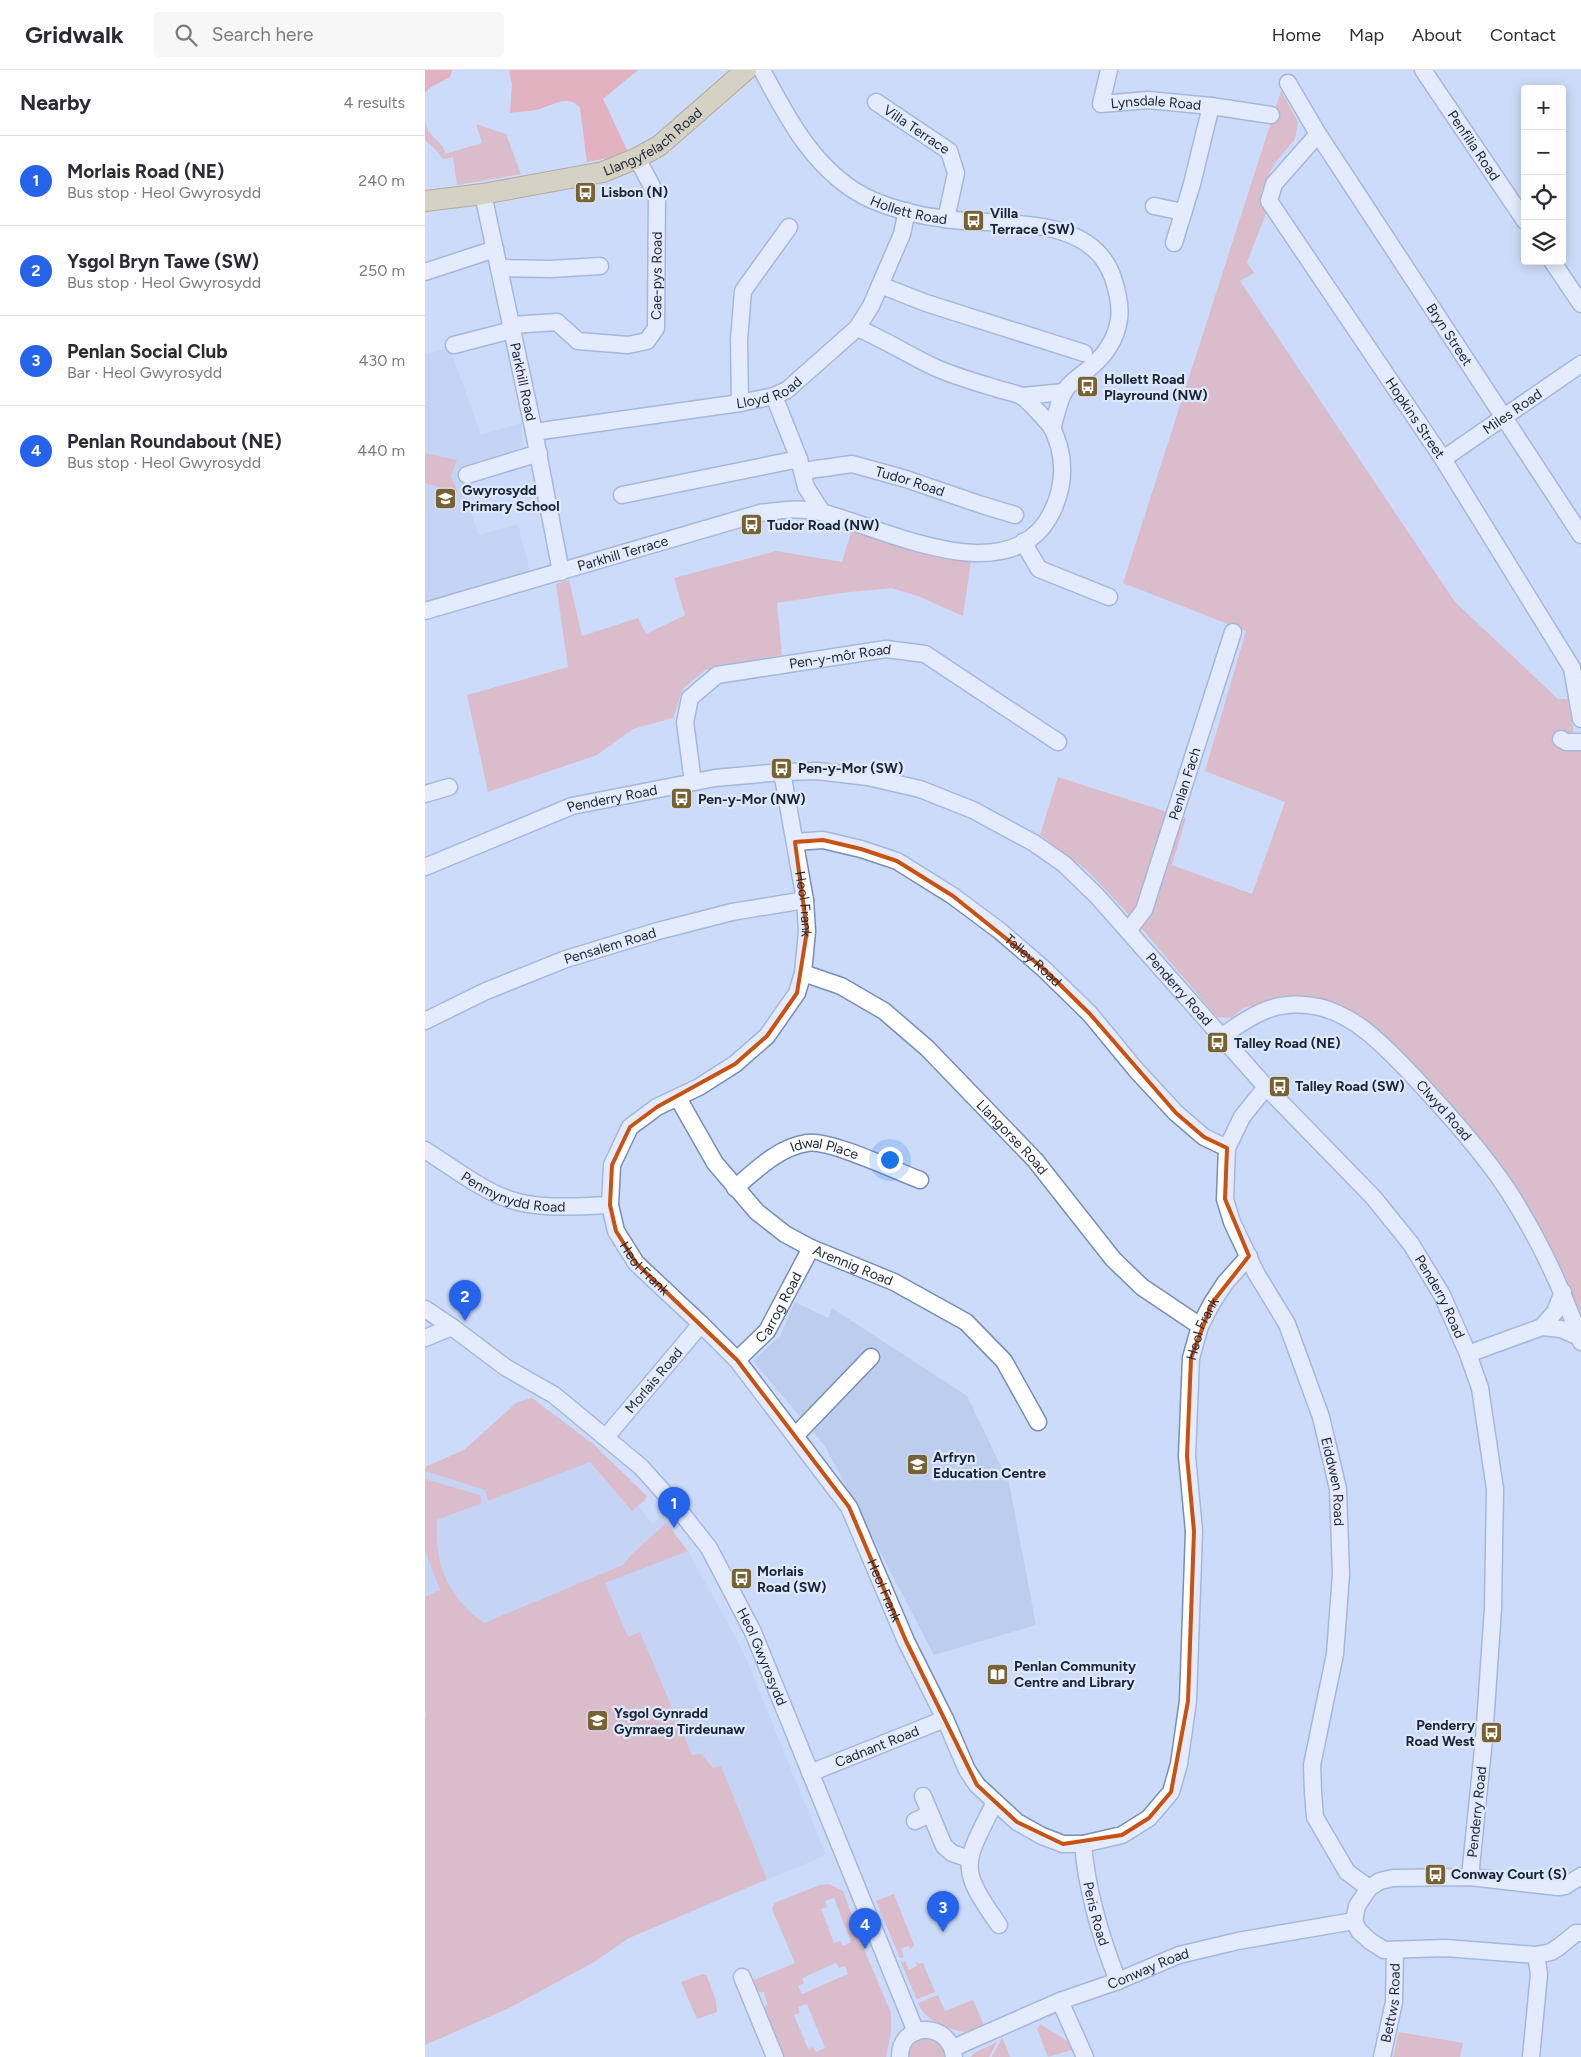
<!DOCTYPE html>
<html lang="en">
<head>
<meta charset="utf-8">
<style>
	body { margin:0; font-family:Figtree,sans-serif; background:#f7f7f7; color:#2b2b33 }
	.controls { position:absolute; right:15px; top:15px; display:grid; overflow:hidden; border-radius:5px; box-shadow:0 2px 12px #0003 }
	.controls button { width:45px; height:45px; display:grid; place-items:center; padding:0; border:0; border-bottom:1px solid #e1e1e2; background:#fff; color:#2b2b33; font:25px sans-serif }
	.you { position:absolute; left:464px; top:1089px; width:18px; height:18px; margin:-12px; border:4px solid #fff; border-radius:50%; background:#1a73e8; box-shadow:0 0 0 8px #1a73e833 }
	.badge { display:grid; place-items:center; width:32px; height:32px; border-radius:50%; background:#2563eb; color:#fff; font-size:16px; font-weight:700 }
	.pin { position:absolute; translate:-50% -41px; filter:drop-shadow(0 1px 2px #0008) }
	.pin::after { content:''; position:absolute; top:26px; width:18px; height:15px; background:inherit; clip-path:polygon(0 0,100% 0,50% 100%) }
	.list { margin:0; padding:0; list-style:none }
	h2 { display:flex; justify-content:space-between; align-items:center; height:65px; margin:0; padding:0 20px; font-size:21px }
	h2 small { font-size:16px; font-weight:400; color:#7c7c81 }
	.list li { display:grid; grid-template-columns:32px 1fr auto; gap:15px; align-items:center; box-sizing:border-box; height:90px; padding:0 20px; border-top:1px solid #e1e1e2 }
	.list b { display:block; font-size:19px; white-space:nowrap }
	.list p { margin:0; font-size:16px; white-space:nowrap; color:#7c7c81 }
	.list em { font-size:16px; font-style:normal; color:#7c7c81 }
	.icon { flex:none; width:28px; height:28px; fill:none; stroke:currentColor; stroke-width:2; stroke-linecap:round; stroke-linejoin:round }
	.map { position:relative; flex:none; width:1156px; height:1987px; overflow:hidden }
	header { display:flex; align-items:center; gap:30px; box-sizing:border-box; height:70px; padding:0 25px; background:#fff; border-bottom:1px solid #e1e1e2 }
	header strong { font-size:24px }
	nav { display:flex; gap:28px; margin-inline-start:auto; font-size:18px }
	.search { width:350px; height:45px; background:#f7f7f7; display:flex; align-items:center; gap:12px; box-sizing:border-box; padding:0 18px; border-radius:5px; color:#7c7c81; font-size:19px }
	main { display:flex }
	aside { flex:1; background:#fff }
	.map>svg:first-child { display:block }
	.built { fill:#bccdee }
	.green { fill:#ec9891; fill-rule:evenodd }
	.forest { fill:#fc817a }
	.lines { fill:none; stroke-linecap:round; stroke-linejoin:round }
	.minor-casing { stroke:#778dbb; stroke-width:19 }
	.major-casing { stroke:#8f7431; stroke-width:22 }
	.minor { stroke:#fff; stroke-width:16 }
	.major { stroke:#e1c582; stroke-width:20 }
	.marked { fill:none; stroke:#c95112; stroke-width:4; stroke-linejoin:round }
	.labels { text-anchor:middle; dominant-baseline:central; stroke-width:4.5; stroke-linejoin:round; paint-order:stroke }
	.street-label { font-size:14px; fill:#1c2537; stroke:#dee8fd }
	.poi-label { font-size:14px; font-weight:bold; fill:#1c2537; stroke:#dee8fd; text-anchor:start }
</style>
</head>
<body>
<header>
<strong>Gridwalk</strong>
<div class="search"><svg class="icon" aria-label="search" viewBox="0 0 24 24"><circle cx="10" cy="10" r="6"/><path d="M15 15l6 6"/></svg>Search here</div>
<nav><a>Home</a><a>Map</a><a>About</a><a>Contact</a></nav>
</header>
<main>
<aside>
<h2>Nearby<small>4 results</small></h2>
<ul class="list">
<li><span class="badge">1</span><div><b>Morlais Road (NE)</b><p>Bus stop · Heol Gwyrosydd</p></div><em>240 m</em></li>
<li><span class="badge">2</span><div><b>Ysgol Bryn Tawe (SW)</b><p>Bus stop · Heol Gwyrosydd</p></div><em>250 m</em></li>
<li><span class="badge">3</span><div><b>Penlan Social Club</b><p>Bar · Heol Gwyrosydd</p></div><em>430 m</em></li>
<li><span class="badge">4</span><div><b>Penlan Roundabout (NE)</b><p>Bus stop · Heol Gwyrosydd</p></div><em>440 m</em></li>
</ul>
</aside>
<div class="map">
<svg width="1156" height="1987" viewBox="0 0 1156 1987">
	<rect width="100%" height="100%" fill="#ccdbf9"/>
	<path class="built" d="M25 278 56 365 96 353 99 382 35 403 53 465 93 454 105 502 0 532V284Z
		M370 1232 403 1248 407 1238 542 1326 584 1413 611 1555 509 1585 400 1376 328 1291 355 1266Z
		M107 1328 168 1374 222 1426 219 1431 213 1435 227 1454 236 1446 263 1481 318 1581 401 1785 204 1868 169 1892 82 1939 0 1975V1397L39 1380 91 1333Z"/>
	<path class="green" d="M856 21 873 52 870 69 849 94 836 122 842 141 822 192 829 203 815 211 1030 532 1133 629H1144L1149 665 1129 669 1153 681 1156 680V1251L1120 1172 944 955 855 929 818 938 807 948 792 947 719 861 663 801 615 765 633 707 761 748 747 795 827 824 860 732 780 701 821 561 698 513Z
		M0 52 4 62 18 77 20 84 57 73 51 54 81 64 96 104 32 115 28 87 18 89 9 78 0 70Z
		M0 383 32 390 26 406 33 423 0 413Z
		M427 459 546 491 538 546 493 526 466 518 416 523 352 533 357 585 280 600 258 619 248 648 208 659 172 685 63 722 42 625 143 597 131 514 144 510 157 566 213 548 221 564 260 545 249 508 351 481 417 492Z
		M107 1328 168 1374 222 1426 219 1431 207 1441 165 1392 63 1431 60 1420 0 1401V1397L39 1380 91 1333Z
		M0 1409 55 1425 57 1433 12 1450C9 1495 23 1527 59 1553L198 1495 206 1485 241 1453 263 1481 180 1513 203 1567 215 1562 267 1685 277 1684 288 1698 296 1696 342 1809 204 1868 169 1892 82 1939 0 1975V1647L2 1646 0 1641V1527L15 1520 0 1480Z
		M404 1814 418 1821 441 1884 466 1943V1962L461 1987H355L338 1940 342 1934 339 1922H329L324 1912 370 1893 347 1839 349 1833 395 1815ZM409 1828 426 1872 418 1876 415 1871 409 1873 396 1839 402 1837 400 1831ZM411 1893 414 1898 420 1896 423 1904 377 1924 373 1916 379 1913 377 1908ZM382 1934 400 1978 391 1982 388 1977 383 1979 369 1945 375 1943 373 1937Z
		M469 1824 489 1875 485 1880 484 1876 476 1878 479 1887 475 1888 451 1831Z
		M480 1891 484 1900 492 1896 490 1891 493 1894 498 1893 510 1922 492 1929 476 1893Z
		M278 1904 282 1906 291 1931 292 1942 272 1949 256 1912Z
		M513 1925 520 1941 548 1930 559 1955 540 1962C522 1959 500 1951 493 1933Z
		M615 1954 644 1972 647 1980 623 1987 612 1959Z
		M974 1962 1038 1973 1035 1987H968Z
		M577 1967 585 1987H567Z
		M496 1968C511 1969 518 1971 522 1987H480L485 1975Z
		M572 1972 564 1987H546L549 1983Z"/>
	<path class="forest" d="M0 0H27L25 7 6 17 0 23Z
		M84 0H213L178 29 204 84 162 92 155 38C146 25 130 33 120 37 110 42 96 41 85 43L87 15Z"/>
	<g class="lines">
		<defs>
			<g id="minor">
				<path id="s1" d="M337 0C363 50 393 106 447 130 470 140 496 146 520 149 574 157 666 142 688 208 692 220 696 236 694 249 691 271 678 288 661 301 653 308 644 313 639 322 633 333 631 347 627 358"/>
				<path id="s2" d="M684 0 676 34 723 30 786 36 846 45"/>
				<path id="s3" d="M998 0 1100 151"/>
				<path id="s4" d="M863 13 893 64 1156 465"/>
				<path id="s5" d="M451 32 524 81 531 103 521 149"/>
				<path id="s6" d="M893 64 849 114 844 131 1018 389 1147 598 1156 649"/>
				<path id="s7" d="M58 124 109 362 136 502"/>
				<path d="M729 136 758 142"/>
				<path d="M749 173 767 114 786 36"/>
				<path d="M1127 191 1156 234"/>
				<path d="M74 198 126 199 175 196"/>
				<path d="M0 202 70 179"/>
				<path d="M455 215 501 233 659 283"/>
				<path id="s8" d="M87 255 132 252 153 271 203 275 222 271 231 258 232 126 212 88"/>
				<path d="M29 275 87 260"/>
				<path d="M349 326 374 389 381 417 397 442"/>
				<path d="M597 326 639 322"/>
				<path d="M315 333 314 270 318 221 364 157"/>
				<path id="s9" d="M109 362 315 333 349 326 362 320 432 258 446 236 477 164 482 141"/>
				<path id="s10" d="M1018 389 1156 294"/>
				<path id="s11" d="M378 401 427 394 481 409 557 435 590 445"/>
				<path d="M42 405 114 383"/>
				<path d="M197 425 374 389"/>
				<path d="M598 472 614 499 684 527"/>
				<path id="s12" d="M0 541 335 443C356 440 377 437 399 443 461 459 586 525 627 442 637 421 640 398 634 376 632 371 630 363 627 358 623 352 602 329 596 326 588 322 578 321 570 318 550 312 529 306 509 297 483 285 459 269 432 258"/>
				<path d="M1136 669 1141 672H1156"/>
				<path id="s13" d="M357 702 380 830 382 861 378 903 372 923 342 966 310 994 274 1017 232 1037 205 1057 187 1095 185 1135 191 1161 211 1193 276 1254 312 1290 424 1437 481 1571 520 1649 542 1700 552 1715 592 1752 617 1766 638 1774H658L697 1765 724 1748 746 1722 754 1694 763 1631 769 1461 762 1386 766 1288 775 1256 787 1233 800 1213 824 1186"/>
				<path id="s14" d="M268 712 260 652 265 628 292 605 461 579 500 584 633 672"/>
				<path d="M0 724 24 717"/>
				<path id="s15" d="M370 772 398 770 436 779 472 791 528 826 575 861 619 899 665 944 712 1001 751 1043 779 1067 802 1078"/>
				<path id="s16" d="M0 797 147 736 290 708 357 702 392 701 443 707 495 719 548 740 609 773 639 794 672 826 841 1017 948 1127 986 1174 1017 1225 1043 1284 1055 1318 1070 1419 1068 1538 1059 1669 1045 1807"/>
				<path id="s17" d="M703 861 719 840 808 562"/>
				<path id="s18" d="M378 903 416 916 459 941 502 978 610 1090 688 1189 717 1217 775 1256"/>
				<path id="s19" d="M0 951 61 921 141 889 233 861 307 842 380 830"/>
				<path id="s20" d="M796 967C828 944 852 928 894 937 933 946 963 980 990 1008 1023 1044 1057 1081 1084 1122 1114 1169 1138 1220 1156 1272"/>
				<path id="s21" d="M841 1017 817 1047 802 1078 800 1129 807 1152 831 1203 862 1254 896 1347 913 1419 916 1504 910 1584 887 1695 888 1722 890 1747 922 1802 944 1818"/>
				<path id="s22" d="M253 1028 290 1093 332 1142 360 1164 386 1178 469 1212 541 1252 579 1291 613 1352"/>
				<path id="s23" d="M0 1080C24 1095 59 1122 86 1130 117 1140 153 1136 185 1135"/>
				<path id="s24" d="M310 1118C331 1100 354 1077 382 1073 404 1069 471 1101 495 1110"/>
				<path id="s25" d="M0 1239 27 1257 80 1297 129 1325 216 1397 251 1436 284 1478 328 1562 491 1962"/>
				<path d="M1117 1257 1130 1242 1138 1222"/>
				<path d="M0 1268 27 1257"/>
				<path d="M1043 1284 1117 1257 1136 1259 1154 1267"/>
				<path id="s26" d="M312 1290 342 1261 386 1178"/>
				<path d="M370 1366 446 1287"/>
				<path id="s27" d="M181 1367 276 1254"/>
				<path id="s28" d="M385 1703 520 1649"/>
				<path d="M498 1726 519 1776 527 1783 544 1789"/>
				<path d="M570 1732C539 1794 532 1796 574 1855"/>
				<path d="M490 1751 505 1744"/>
				<path id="s29" d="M658 1774C662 1822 675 1866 693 1911"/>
				<path d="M1156 1806 1140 1816 1133 1817 1045 1807 968 1808 955 1811 944 1818 932 1836 929 1851 934 1861 945 1871 959 1880 1020 1878 1111 1885 1126 1882 1135 1876 1151 1863H1156"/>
				<path d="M317 1907 350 1987"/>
				<path d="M635 1931 660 1987"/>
				<path id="s30" d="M528 1978 635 1931 693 1911 754 1885 813 1871 929 1851"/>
				<path d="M475 1987C474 1952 525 1950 529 1987"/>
				<path id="s31" d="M957 1987 969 1932 970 1880"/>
				<path d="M1106 1987 1114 1904 1111 1885"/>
			</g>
			<g id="major">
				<path id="s32" d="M0 131 58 124 178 102 212 88 234 76 321 0"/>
			</g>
		</defs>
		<use href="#minor" class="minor-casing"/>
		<use href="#major" class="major-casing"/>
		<use href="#minor" class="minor"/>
		<use href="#major" class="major"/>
	</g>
	<path d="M0 0H1156V1987H0ZM398 770 436 779 472 791 528 826 619 899 665 944 751 1043 779 1067 802 1078 800 1129 824 1186 787 1233 766 1288 762 1386 769 1461 763 1631 746 1722 724 1748 697 1765 638 1774 592 1752 552 1715 481 1571 424 1437 312 1290 211 1193 191 1161 185 1135 187 1095 205 1057 232 1037 310 994 342 966 372 923 382 861 370 772Z" fill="#ccdbf9" fill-opacity=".55" fill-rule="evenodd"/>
	<path class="marked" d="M398 770 436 779 472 791 528 826 619 899 665 944 751 1043 779 1067 802 1078 800 1129 824 1186 787 1233 766 1288 762 1386 769 1461 763 1631 746 1722 724 1748 697 1765 638 1774 592 1752 552 1715 481 1571 424 1437 312 1290 211 1193 191 1161 185 1135 187 1095 205 1057 232 1037 310 994 342 966 372 923 382 861 370 772Z"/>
	<defs>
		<symbol id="bus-square" viewBox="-11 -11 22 22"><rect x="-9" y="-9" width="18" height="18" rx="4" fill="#786232" stroke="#dee8fd"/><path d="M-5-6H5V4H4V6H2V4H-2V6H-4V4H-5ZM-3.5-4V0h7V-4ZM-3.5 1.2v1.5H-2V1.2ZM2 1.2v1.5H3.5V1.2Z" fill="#fff"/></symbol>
		<symbol id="school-square" viewBox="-11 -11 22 22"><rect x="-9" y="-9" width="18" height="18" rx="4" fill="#786232" stroke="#dee8fd"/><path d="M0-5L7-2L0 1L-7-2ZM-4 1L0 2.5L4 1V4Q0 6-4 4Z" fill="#fff"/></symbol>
		<symbol id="library-square" viewBox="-11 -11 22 22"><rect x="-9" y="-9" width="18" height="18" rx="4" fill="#786232" stroke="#dee8fd"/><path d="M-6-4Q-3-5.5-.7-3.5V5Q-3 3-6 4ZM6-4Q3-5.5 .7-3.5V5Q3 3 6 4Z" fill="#fff"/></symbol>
	</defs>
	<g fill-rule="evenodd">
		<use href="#bus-square" x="148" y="110" width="25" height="25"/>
		<use href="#bus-square" x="536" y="138" width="25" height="25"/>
		<use href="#bus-square" x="650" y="304" width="25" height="25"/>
		<use href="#school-square" x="8" y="416" width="25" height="25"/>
		<use href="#bus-square" x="314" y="442" width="25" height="25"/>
		<use href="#bus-square" x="344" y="686" width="25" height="25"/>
		<use href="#bus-square" x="244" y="716" width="25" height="25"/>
		<use href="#bus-square" x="780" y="960" width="25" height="25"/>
		<use href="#bus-square" x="842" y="1004" width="25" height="25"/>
		<use href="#school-square" x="480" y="1382" width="25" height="25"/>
		<use href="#bus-square" x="304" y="1496" width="25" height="25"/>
		<use href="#library-square" x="560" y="1592" width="25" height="25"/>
		<use href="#school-square" x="160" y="1638" width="25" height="25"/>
		<use href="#bus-square" x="1054" y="1650" width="25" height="25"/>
		<use href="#bus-square" x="998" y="1792" width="25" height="25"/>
	</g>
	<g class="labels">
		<g class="street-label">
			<text stroke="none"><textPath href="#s2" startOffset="90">Lynsdale Road</textPath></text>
			<text stroke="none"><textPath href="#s5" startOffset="49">Villa Terrace</textPath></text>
			<text stroke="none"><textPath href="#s32" startOffset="239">Llangyfelach Road</textPath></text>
			<text stroke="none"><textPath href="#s3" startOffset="91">Penfilia Road</textPath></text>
			<text stroke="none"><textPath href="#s1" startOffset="212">Hollett Road</textPath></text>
			<text stroke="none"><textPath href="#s8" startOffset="211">Cae-pys Road</textPath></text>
			<text stroke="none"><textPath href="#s4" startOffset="299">Bryn Street</textPath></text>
			<text stroke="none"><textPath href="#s7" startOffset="192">Parkhill Road</textPath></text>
			<text stroke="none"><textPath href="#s9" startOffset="239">Lloyd Road</textPath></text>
			<text stroke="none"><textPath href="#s10" startOffset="84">Miles Road</textPath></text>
			<text stroke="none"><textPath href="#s6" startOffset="346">Hopkins Street</textPath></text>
			<text stroke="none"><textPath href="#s11" startOffset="110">Tudor Road</textPath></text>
			<text stroke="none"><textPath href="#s12" startOffset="206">Parkhill Terrace</textPath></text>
			<text stroke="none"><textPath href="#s14" startOffset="245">Pen-y-môr Road</textPath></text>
			<text stroke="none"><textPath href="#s17" startOffset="159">Penlan Fach</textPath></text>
			<text stroke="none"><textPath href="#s16" startOffset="200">Penderry Road</textPath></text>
			<text stroke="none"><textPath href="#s13" startOffset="134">Heol Frank</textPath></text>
			<text stroke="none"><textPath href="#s19" startOffset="200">Pensalem Road</textPath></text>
			<text stroke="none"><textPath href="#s15" startOffset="274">Talley Road</textPath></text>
			<text stroke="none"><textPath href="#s16" startOffset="845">Penderry Road</textPath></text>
			<text stroke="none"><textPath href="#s20" startOffset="271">Clwyd Road</textPath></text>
			<text stroke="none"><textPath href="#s18" startOffset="270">Llangorse Road</textPath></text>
			<text stroke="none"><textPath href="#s24" startOffset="104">Idwal Place</textPath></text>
			<text stroke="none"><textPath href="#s23" startOffset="100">Penmynydd Road</textPath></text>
			<text stroke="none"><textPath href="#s22" startOffset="250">Arennig Road</textPath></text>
			<text stroke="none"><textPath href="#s13" startOffset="598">Heol Frank</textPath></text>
			<text stroke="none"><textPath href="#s16" startOffset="1250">Penderry Road</textPath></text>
			<text stroke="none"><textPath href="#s26" startOffset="68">Carrog Road</textPath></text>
			<text stroke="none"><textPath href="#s13" startOffset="1919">Heol Frank</textPath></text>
			<text stroke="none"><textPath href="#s27" startOffset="74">Morlais Road</textPath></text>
			<text stroke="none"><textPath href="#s21" startOffset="429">Eiddwen Road</textPath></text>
			<text stroke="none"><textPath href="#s13" startOffset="1004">Heol Frank</textPath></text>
			<text stroke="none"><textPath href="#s25" startOffset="495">Heol Gwyrosydd</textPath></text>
			<text stroke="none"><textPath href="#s28" startOffset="72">Cadnant Road</textPath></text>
			<text transform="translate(1052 1742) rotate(-84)">Penderry Road</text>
			<text stroke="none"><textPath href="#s29" startOffset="71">Peris Road</textPath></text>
			<text stroke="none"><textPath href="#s30" startOffset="211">Conway Road</textPath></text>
			<text stroke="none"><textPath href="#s31" startOffset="55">Bettws Road</textPath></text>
		</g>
		<g class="poi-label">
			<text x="176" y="122">Lisbon (N)</text>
			<text x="565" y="143">Villa<tspan x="565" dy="16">Terrace (SW)</tspan></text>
			<text x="679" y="309">Hollett Road<tspan x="679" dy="16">Playround (NW)</tspan></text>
			<text x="37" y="420">Gwyrosydd<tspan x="37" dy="16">Primary School</tspan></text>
			<text x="342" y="455">Tudor Road (NW)</text>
			<text x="373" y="698">Pen-y-Mor (SW)</text>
			<text x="273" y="729">Pen-y-Mor (NW)</text>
			<text x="809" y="973">Talley Road (NE)</text>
			<text x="870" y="1016">Talley Road (SW)</text>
			<text x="508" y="1387">Arfryn<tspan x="508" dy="16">Education Centre</tspan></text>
			<text x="332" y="1501">Morlais<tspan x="332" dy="16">Road (SW)</tspan></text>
			<text x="589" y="1596">Penlan Community<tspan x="589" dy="16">Centre and Library</tspan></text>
			<text x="189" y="1643">Ysgol Gynradd<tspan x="189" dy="16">Gymraeg Tirdeunaw</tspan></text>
			<text x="1050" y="1655" text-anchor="end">Penderry<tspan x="1050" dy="16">Road West</tspan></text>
			<text x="1026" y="1804">Conway Court (S)</text>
		</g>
	</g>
</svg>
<div class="controls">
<button>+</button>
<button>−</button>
<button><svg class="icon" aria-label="locate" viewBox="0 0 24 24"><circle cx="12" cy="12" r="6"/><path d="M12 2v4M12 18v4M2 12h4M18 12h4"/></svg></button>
<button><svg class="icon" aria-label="layers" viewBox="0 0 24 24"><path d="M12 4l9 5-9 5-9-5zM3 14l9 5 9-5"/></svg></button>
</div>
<div class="you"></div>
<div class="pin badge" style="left:249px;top:1458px">1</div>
<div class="pin badge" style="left:40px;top:1251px">2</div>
<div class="pin badge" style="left:518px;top:1862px">3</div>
<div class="pin badge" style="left:440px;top:1879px">4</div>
</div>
</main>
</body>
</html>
